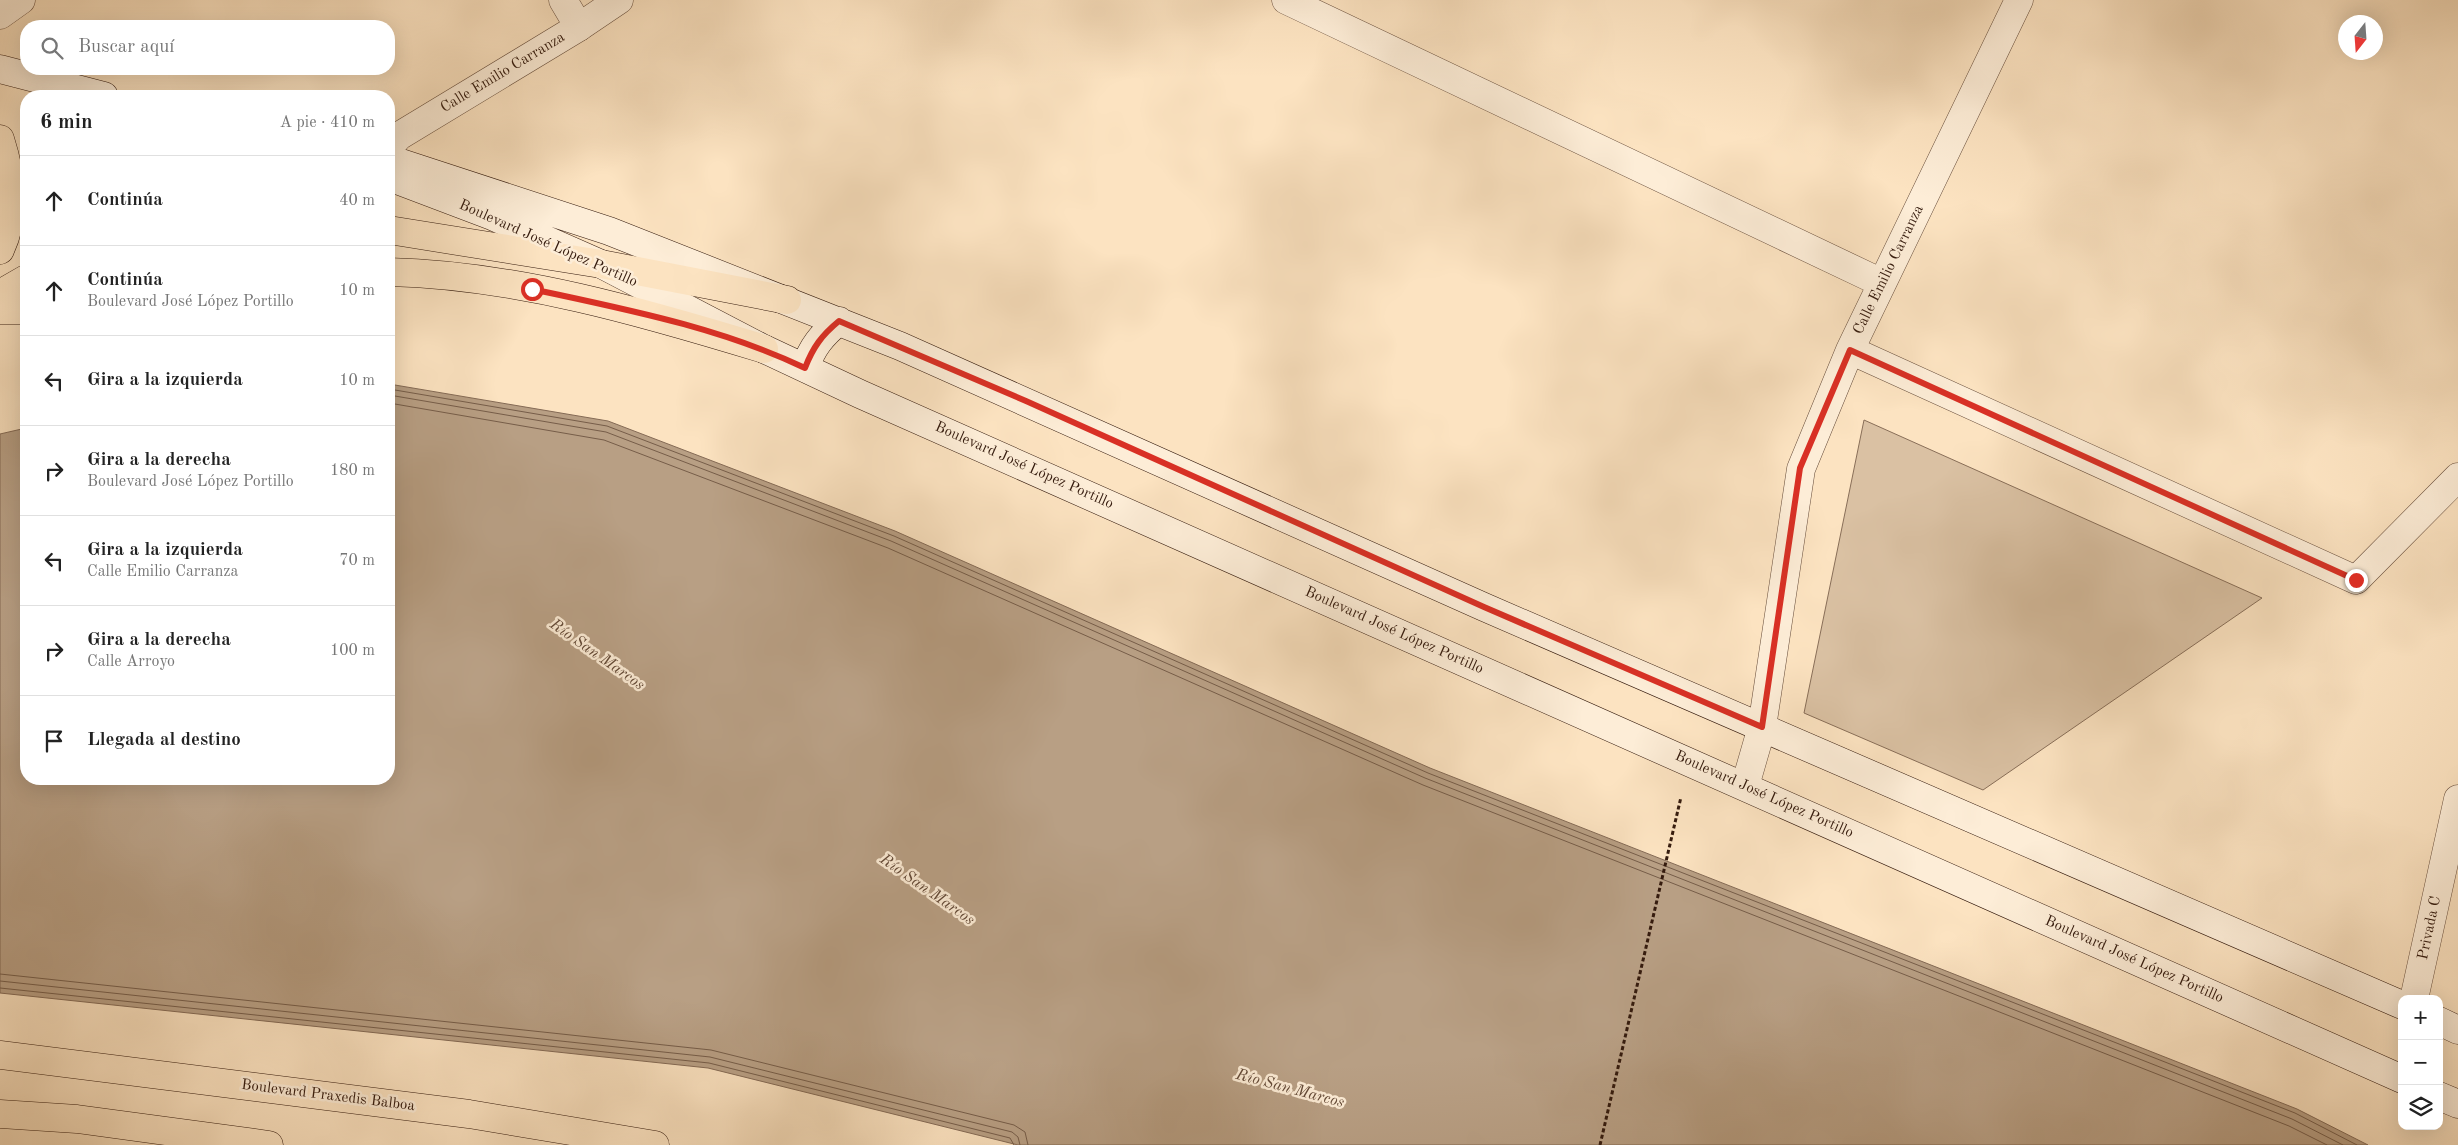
<!DOCTYPE html>
<html lang="es">
<head>
<meta charset="utf-8">
<style>
	body { margin:0; font-family:"Old Standard TT",serif; background:#f6f6f6; color:#222 }
	.controls { position:absolute; right:15px; bottom:15px; display:grid; overflow:hidden; border-radius:10px; box-shadow:0 5px 20px #0002 }
	.controls button { width:45px; height:45px; display:grid; place-items:center; padding:0; border:0; border-bottom:1px solid #e0e0e0; background:#fff; color:#222; font:25px sans-serif }
	.compass { position:absolute; left:2338px; top:15px; width:45px; height:45px; border-radius:50%; background:#fff; box-shadow:0 5px 20px #0002; rotate:197deg }
	.stop { position:absolute; width:15px; height:15px; margin:-11px; border:4px solid #d93025; border-radius:50%; background:#fff }
	.stop.end { background:#d93025; border-color:#fff; box-shadow:0 1px 5px #0008 }
	.list { margin:0; padding:0; list-style:none }
	h2 { display:flex; justify-content:space-between; align-items:center; height:65px; margin:0; padding:0 20px; font-size:21px }
	h2 small { font-size:16px; font-weight:400; color:#767676 }
	.list li { display:grid; grid-template-columns:32px 1fr auto; gap:15px; align-items:center; box-sizing:border-box; height:90px; padding:0 20px; border-top:1px solid #e0e0e0 }
	.list b { display:block; font-size:19px; white-space:nowrap }
	.list p { margin:0; font-size:16px; white-space:nowrap; color:#767676 }
	.list em { font-size:16px; font-style:normal; color:#767676 }
	.icon { flex:none; width:28px; height:28px; fill:none; stroke:currentColor; stroke-width:2; stroke-linecap:round; stroke-linejoin:round }
	.map { position:relative; flex:none; width:2458px; height:1145px; overflow:hidden }
	.search { position:absolute; background:#fff; box-shadow:0 5px 20px #0002; left:20px; top:20px; width:375px; height:55px; display:flex; align-items:center; gap:12px; box-sizing:border-box; padding:0 18px; border-radius:20px; color:#767676; font-size:19px }
	.panel { position:absolute; background:#fff; box-shadow:0 5px 20px #0002; left:20px; top:90px; width:375px; height:695px; border-radius:20px }
	.map>svg:first-child { display:block }
	.green { fill:#dac1a3; stroke:#886e58 }
	.water { fill:#b89f84; stroke:#846a55 }
	.lines { fill:none; stroke-linecap:round; stroke-linejoin:round }
	.shore { stroke:#765d49; stroke-width:1 }
	.minor-casing { stroke:#674d3b; stroke-width:29 }
	.tertiary-casing { stroke:#674d3b; stroke-width:29 }
	.secondary-casing { stroke:#351b0e; stroke-width:29 }
	.primary-casing { stroke:#351b0e; stroke-width:29 }
	.path { stroke:#351b0e; stroke-width:3; stroke-dasharray:4 2.5; stroke-linecap:butt }
	.minor { stroke:#fdedd7; stroke-width:28 }
	.tertiary { stroke:#fdedd7; stroke-width:28 }
	.secondary { stroke:#fdedd7; stroke-width:28 }
	.primary { stroke:#fce3c1; stroke-width:28 }
	.route { stroke:#d93025; stroke-width:6 }
	.labels { text-anchor:middle; dominant-baseline:central; stroke-width:5; stroke-linejoin:round; paint-order:stroke }
	.street-label { font-size:15px; fill:#351b0e; stroke:#fdedd7 }
	.water-label { font-size:16px; font-style:italic; fill:#634937; stroke:#fdedd7 }
</style>
</head>
<body>
<div class="map">
<svg width="2458" height="1145" viewBox="0 0 2458 1145">
	<rect width="100%" height="100%" fill="#fce3c1"/>
	<filter id="stains"><feTurbulence type="fractalNoise" baseFrequency=".004" numOctaves="4"/><feColorMatrix values="0 0 0 0 .2 0 0 0 0 .09 0 0 0 0 .02 0 0 0 .5 -.17"/></filter>
	<radialGradient id="worn" r=".72"><stop offset=".6" stop-color="#630" stop-opacity="0"/><stop offset="1" stop-color="#630" stop-opacity=".3"/></radialGradient>
	<path class="green" d="M1864 420 2262 598 1983 790 1804 713Z"/>
	<path class="water" d="M389 384 608 421 895 531 1430 768 2297 1109 2368 1145H1018L708 1068 0 993V434L26 428V779H389Z"/>
	<g class="lines">
		<path class="shore" d="M389 389 607 426 894 536 1428 773 2295 1113 2357 1145
			M389 395 606 432 891 541 1425 778 2292 1119 2343 1145
			M389 403 604 440 888 548 1423 785 2289 1126 2327 1145
			M0 974 711 1050 1014 1125 1025 1132 1028 1145
			M0 981 710 1057 1012 1132 1018 1137 1020 1145
			M0 988 709 1063 1010 1138 1014 1145"/>
		<defs>
			<path id="minor" d="M563 0 579 27
				M1286 0 1882 283
				M0 15 21 0
				M1850 350 2356 580 2458 477
				M1745 786 1762 727 1801 469 1850 350 2019 0
				M2414 999 2458 799"/>
			<path id="tertiary" d="M389 147 399 136 579 27 619 0"/>
			<path id="secondary" d="M0 69 104 96
				M392 160 609 231 900 346 1484 607 2402 1005
				M389 177 492 216 601 264 764 349 860 394 2402 1079
				M805 368C812 347 822 335 839 321
				M2439 1021 2458 1030
				M2439 1096 2458 1104"/>
			<path id="primary" d="M0 139C12 177 17 213 0 250
				M389 230 601 264 787 300
				M389 272C516 275 643 312 764 349
				M0 294 26 279
				M0 310H26
				M0 1055 469 1114 655 1145
				M0 1114 77 1119 269 1145"/>
		</defs>
		<use href="#minor" class="minor-casing"/>
		<use href="#tertiary" class="tertiary-casing"/>
		<use href="#secondary" class="secondary-casing"/>
		<use href="#primary" class="primary-casing"/>
		<path class="path" d="M1600 1145 1681 797"/>
		<use href="#minor" class="minor"/>
		<use href="#tertiary" class="tertiary"/>
		<use href="#secondary" class="secondary"/>
		<use href="#primary" class="primary"/>
	</g>
	<g class="lines">
		<path class="route" d="M532 289C624 309 719 327 805 368 813 347 822 335 839 321L1026 401 1484 607 1762 727 1800 468 1850 350 2356 580"/>
	</g>
	<g class="labels">
		<g class="street-label">
			<text transform="translate(503 73) rotate(-31)">Calle Emilio Carranza</text>
			<text transform="translate(548 244) rotate(24)">Boulevard José López Portillo</text>
			<text transform="translate(1889 270) rotate(-64)">Calle Emilio Carranza</text>
			<text transform="translate(1024 466) rotate(24)">Boulevard José López Portillo</text>
			<text transform="translate(1394 631) rotate(24)">Boulevard José López Portillo</text>
			<text transform="translate(1764 795) rotate(24)">Boulevard José López Portillo</text>
			<text transform="translate(2430 928) rotate(-78)">Privada C</text>
			<text transform="translate(2134 960) rotate(24)">Boulevard José López Portillo</text>
			<text transform="translate(328 1096) rotate(7)">Boulevard Praxedis Balboa</text>
		</g>
		<g class="water-label">
			<text transform="translate(597 655) rotate(35)">Río San Marcos</text>
			<text transform="translate(927 890) rotate(35)">Río San Marcos</text>
			<text transform="translate(1290 1089) rotate(15)">Río San Marcos</text>
		</g>
	</g>
	<rect width="100%" height="100%" filter="url(#stains)"/>
	<rect width="100%" height="100%" fill="url(#worn)"/>
</svg>
<div class="controls">
<button>+</button>
<button>−</button>
<button><svg class="icon" aria-label="layers" viewBox="0 0 24 24"><path d="M12 4l9 5-9 5-9-5zM3 14l9 5 9-5"/></svg></button>
</div>
<svg class="compass" viewBox="-18 -18 36 36"><path d="M0-13l5 13h-10z" fill="#e53935"/><path d="M0 13l5-13h-10z" fill="#767676"/></svg>
<div class="stop" style="left:532px;top:289px"></div>
<div class="stop end" style="left:2356px;top:580px"></div>
<div class="search"><svg class="icon" aria-label="search" viewBox="0 0 24 24"><circle cx="10" cy="10" r="6"/><path d="M15 15l6 6"/></svg>Buscar aquí</div>
<section class="panel">
<h2>6 min<small>A pie · 410 m</small></h2>
<ul class="list">
<li><svg class="icon" aria-label="ahead" viewBox="0 0 24 24"><path d="M12 20V5M6 11l6-6 6 6"/></svg><div><b>Continúa</b></div><em>40 m</em></li>
<li><svg class="icon" aria-label="ahead" viewBox="0 0 24 24"><path d="M12 20V5M6 11l6-6 6 6"/></svg><div><b>Continúa</b><p>Boulevard José López Portillo</p></div><em>10 m</em></li>
<li><svg class="icon" aria-label="left" viewBox="0 0 24 24"><path d="M17 20v-9H6M10 6l-5 5 5 5"/></svg><div><b>Gira a la izquierda</b></div><em>10 m</em></li>
<li><svg class="icon" aria-label="right" viewBox="0 0 24 24"><path d="M7 20v-9h11M14 6l5 5-5 5"/></svg><div><b>Gira a la derecha</b><p>Boulevard José López Portillo</p></div><em>180 m</em></li>
<li><svg class="icon" aria-label="left" viewBox="0 0 24 24"><path d="M17 20v-9H6M10 6l-5 5 5 5"/></svg><div><b>Gira a la izquierda</b><p>Calle Emilio Carranza</p></div><em>70 m</em></li>
<li><svg class="icon" aria-label="right" viewBox="0 0 24 24"><path d="M7 20v-9h11M14 6l5 5-5 5"/></svg><div><b>Gira a la derecha</b><p>Calle Arroyo</p></div><em>100 m</em></li>
<li><svg class="icon" aria-label="arrive" viewBox="0 0 24 24"><path d="M6 21V4h12l-3 4 3 4H6"/></svg><div><b>Llegada al destino</b></div></li>
</ul>
</section>
</div>
</body>
</html>
